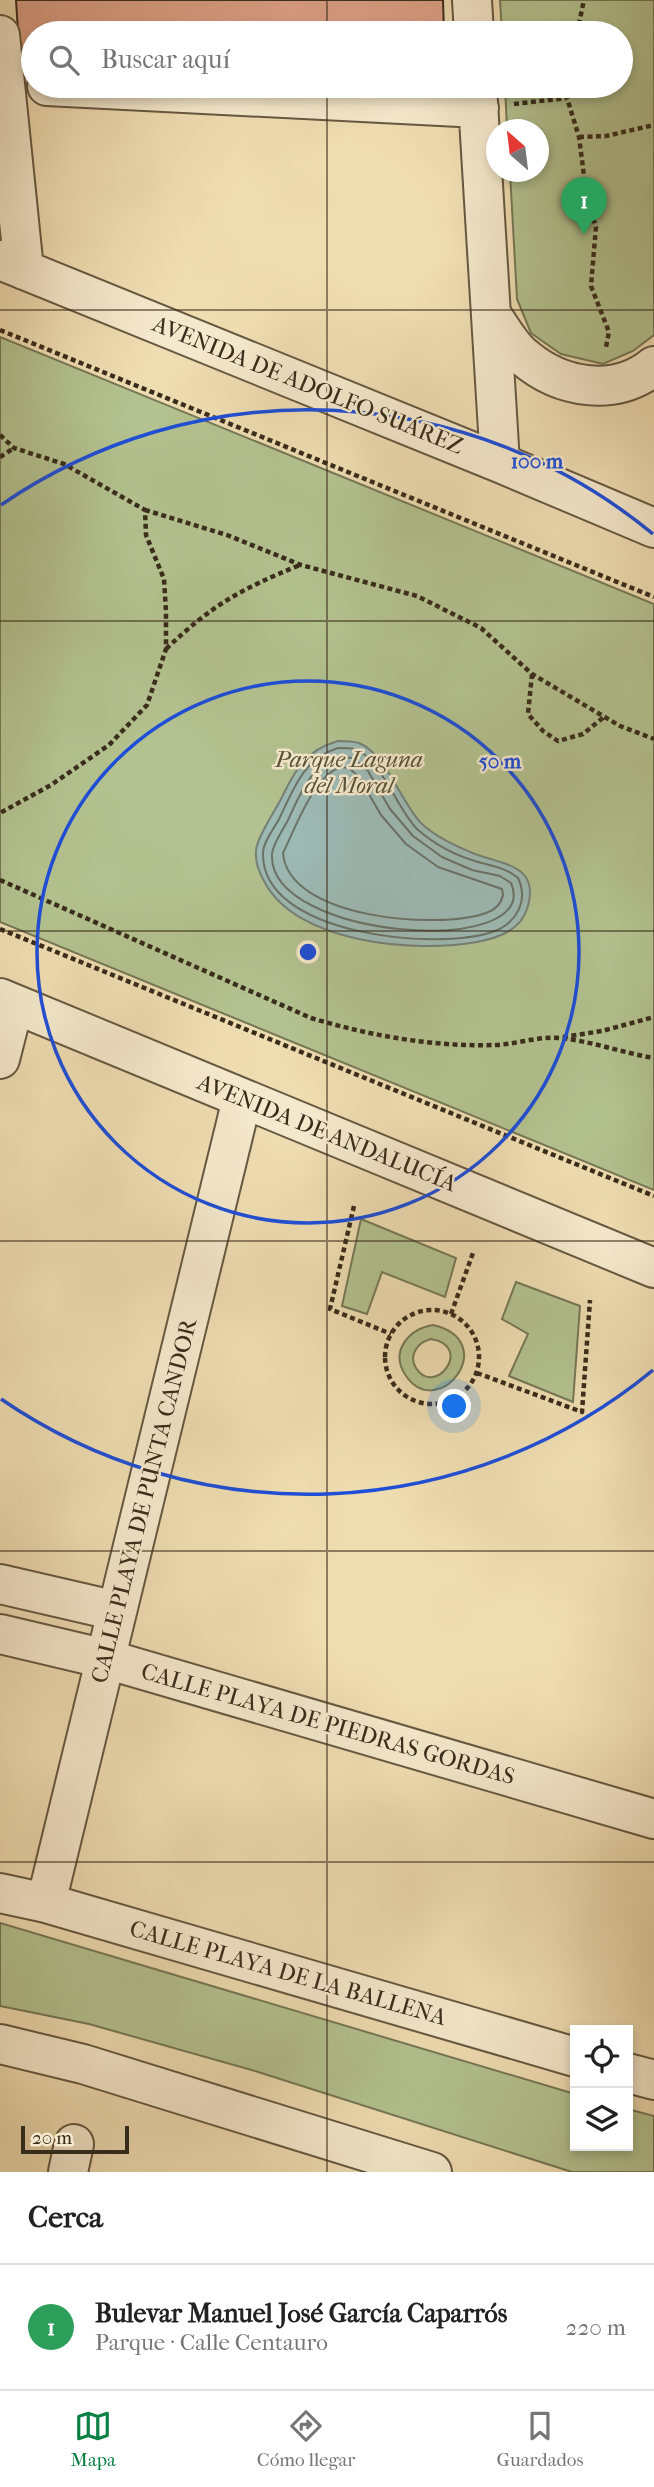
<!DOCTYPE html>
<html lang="es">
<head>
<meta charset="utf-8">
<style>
	body { margin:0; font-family:"IM FELL French Canon",serif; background:#f2f2f2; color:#222 }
	.controls { position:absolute; right:21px; bottom:21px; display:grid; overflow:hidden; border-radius:0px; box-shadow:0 4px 10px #0003 }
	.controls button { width:63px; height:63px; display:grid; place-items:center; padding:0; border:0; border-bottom:2px solid #e0e0e0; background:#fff; color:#222; font:35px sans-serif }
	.compass { position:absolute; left:486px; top:119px; width:63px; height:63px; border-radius:50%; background:#fff; box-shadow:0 4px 10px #0003; rotate:332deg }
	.scale { position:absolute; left:21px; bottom:18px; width:108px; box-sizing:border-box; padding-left:7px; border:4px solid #382c1b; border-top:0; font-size:19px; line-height:24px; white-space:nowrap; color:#382c1b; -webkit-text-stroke:5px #f5e9cd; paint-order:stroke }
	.you { position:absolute; left:455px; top:1407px; width:24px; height:24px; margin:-18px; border:5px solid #fff; border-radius:50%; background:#1a73e8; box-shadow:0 0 0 10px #1a73e833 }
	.badge { display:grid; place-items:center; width:46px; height:46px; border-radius:50%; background:#0b8043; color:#fff; font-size:23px; font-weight:700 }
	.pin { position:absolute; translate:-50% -58px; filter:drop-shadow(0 2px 4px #0008) }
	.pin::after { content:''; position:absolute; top:37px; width:24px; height:21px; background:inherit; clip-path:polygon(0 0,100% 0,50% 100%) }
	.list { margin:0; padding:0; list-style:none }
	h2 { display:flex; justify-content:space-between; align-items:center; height:91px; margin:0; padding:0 28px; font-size:30px }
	h2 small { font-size:23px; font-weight:400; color:#767676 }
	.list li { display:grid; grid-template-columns:46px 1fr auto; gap:21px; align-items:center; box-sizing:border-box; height:126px; padding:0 28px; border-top:2px solid #e0e0e0 }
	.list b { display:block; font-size:26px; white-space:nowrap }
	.list p { margin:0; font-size:23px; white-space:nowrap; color:#767676 }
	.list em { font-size:23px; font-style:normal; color:#767676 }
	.icon { flex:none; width:38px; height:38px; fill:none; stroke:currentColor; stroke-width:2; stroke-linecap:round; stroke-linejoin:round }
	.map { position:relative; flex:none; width:654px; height:2172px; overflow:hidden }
	.search { position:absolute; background:#fff; box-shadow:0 4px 10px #0003; left:21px; right:21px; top:21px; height:77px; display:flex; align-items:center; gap:18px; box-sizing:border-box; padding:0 24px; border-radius:38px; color:#767676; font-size:26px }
	.sheet { height:217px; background:#fff }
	nav { display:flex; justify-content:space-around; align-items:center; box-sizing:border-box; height:98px; border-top:2px solid #e0e0e0; background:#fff; font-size:19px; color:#767676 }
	nav a { display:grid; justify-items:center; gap:4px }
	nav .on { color:#0b8043 }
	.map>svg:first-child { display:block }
	.green { fill:#b3c290; stroke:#767756; stroke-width:2; fill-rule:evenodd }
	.water { fill:#9dbab5; stroke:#758177; stroke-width:2 }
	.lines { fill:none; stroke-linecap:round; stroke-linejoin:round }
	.shore { stroke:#6a7368; stroke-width:2 }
	.building { fill:#dfa289; stroke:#382c1b; stroke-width:2 }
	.minor-casing { stroke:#665841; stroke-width:42 }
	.path { stroke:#382c1b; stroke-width:4.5; stroke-dasharray:5 3.5; stroke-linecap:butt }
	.minor { stroke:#f5e9cd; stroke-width:38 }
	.grid { fill:none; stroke:#382c1b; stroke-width:2; stroke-opacity:0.55 }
	.ring { fill:none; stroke:#1d4ed8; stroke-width:3.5 }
	.labels { text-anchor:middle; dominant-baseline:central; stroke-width:5; stroke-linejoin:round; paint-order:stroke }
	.street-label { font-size:23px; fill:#382c1b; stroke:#f5e9cd }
	.park-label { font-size:23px; font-style:italic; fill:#575238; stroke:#f5e9cd }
	.centre { fill:#1d4ed8; stroke:#f5e9cd; stroke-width:3.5 }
	.ring-label { font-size:21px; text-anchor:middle; font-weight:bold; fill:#1d4ed8; stroke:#f5e9cd; stroke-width:5; stroke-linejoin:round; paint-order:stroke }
</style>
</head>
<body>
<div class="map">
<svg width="654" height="2172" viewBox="0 0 654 2172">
	<rect width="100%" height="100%" fill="#efddb2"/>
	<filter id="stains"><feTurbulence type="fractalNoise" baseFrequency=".00286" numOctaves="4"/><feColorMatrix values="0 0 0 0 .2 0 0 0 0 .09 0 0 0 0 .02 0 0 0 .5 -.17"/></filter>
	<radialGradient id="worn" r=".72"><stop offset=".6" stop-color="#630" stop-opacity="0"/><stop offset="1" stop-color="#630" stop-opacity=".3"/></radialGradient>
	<path class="green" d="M500 0H654V335L633 351 603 364 561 354 531 333 517 299 510 172H538V130L507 129 505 86H621V33H502Z
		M0 337 654 604V1190L0 922Z
		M361 1219 456 1258 445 1297 382 1272 367 1314 342 1306Z
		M516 1282 580 1306 573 1402 509 1376 528 1334 502 1319Z
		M433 1325C502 1341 439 1423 406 1376 389 1351 409 1329 433 1325ZM431 1339C474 1346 435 1398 416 1368 408 1355 418 1342 431 1339Z
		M0 1923 575 2094V2146H628V2109L654 2116V2172H572L255 2071 89 2024 0 2006Z"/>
	<path class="water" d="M338 741C344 741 353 741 359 743 386 754 400 800 420 822 435 837 456 846 475 854 504 865 541 865 527 909 520 931 497 938 477 942 416 953 296 944 264 881 259 872 255 862 256 851 256 839 275 811 281 799 296 769 304 751 338 741Z"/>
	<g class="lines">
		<path class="shore" d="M338 748C343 748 349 748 354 749 380 756 397 809 417 829 434 844 457 856 478 862 493 866 506 868 518 878 529 901 516 924 492 932 436 951 261 935 263 853 263 842 274 829 279 819 294 789 303 759 338 748Z
			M339 757 353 758 368 771 390 809 413 836 442 857 472 870 500 876 511 883C544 959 267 940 272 854 273 843 283 830 288 820 300 795 310 766 339 757Z
			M341 767 349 768 359 777 381 815 406 844 438 867 502 889 503 895C501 904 495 910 486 913 439 930 288 919 283 853 295 829 314 775 341 767Z"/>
	</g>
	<path class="building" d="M16 0H443L444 33H33V63H20Z"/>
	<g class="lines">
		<defs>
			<path id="minor" d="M472 0 474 33
				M0 35 24 270
				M47 86 479 108
				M477 86 500 463
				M0 260 500 463 654 528
				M491 314C501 328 511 347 524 357 560 388 615 398 654 366
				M0 998 654 1268
				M0 1059 14 1004
				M0 1584 117 1611
				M0 1634 106 1659 654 1819
				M0 1893 46 1903 575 2057
				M46 1903 242 1099
				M0 2044 83 2064 432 2172
				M628 2073 654 2080
				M68 2172 74 2144"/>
		</defs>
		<use href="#minor" class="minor-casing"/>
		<path class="path" d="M577 33 584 0
			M569 86 567 98 579 137 587 199 596 227 591 286 609 332 606 347
			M514 104 567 98
			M579 137 606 136 654 125
			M0 330 654 597
			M0 435 14 448 64 464 145 510 146 535 164 579 166 612V649L147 705 109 745 51 785 0 813
			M0 457 14 448
			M145 510 227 535 301 565 417 596 481 628 532 674 620 726 654 739
			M166 649C212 605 241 589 300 565
			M532 674 528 714 543 731 558 741 583 734 604 717
			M0 880 311 1018C372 1036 433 1047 496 1045 517 1044 539 1036 560 1038 591 1041 623 1053 654 1058
			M0 929 654 1196
			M563 1037 602 1031 654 1017
			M354 1206 330 1309 391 1334
			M385 1357a47 47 0 1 1 94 0a47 47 0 1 1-94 0Z
			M451 1314 473 1253
			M477 1373 582 1412 590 1300"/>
		<use href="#minor" class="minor"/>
	</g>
	<path class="grid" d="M327 0V33M327 86V2172M0 310H654M0 621H654M0 931H654M0 1241H654M0 1551H654M0 1862H654"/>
	<g class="ring">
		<circle cx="308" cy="952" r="271"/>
		<path d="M653 1370A542 542 0 0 1 1 1399M1 505A542 542 0 0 1 653 534"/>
	</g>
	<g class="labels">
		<g class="street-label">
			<text transform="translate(308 385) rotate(22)">AVENIDA DE ADOLFO SUÁREZ</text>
			<text transform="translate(327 1133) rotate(22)">AVENIDA DE ANDALUCÍA</text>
			<text transform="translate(144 1501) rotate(-76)">CALLE PLAYA DE PUNTA CANDOR</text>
			<text transform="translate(328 1724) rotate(16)">CALLE PLAYA DE PIEDRAS GORDAS</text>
			<text transform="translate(288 1973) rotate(16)">CALLE PLAYA DE LA BALLENA</text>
		</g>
		<g class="park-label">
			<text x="349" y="759">Parque Laguna<tspan x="349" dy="26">del Moral</tspan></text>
		</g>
	</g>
	<circle cx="308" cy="952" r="10" class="centre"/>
	<g class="ring-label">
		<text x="537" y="468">100 m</text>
		<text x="500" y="768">50 m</text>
	</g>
	<rect width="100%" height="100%" filter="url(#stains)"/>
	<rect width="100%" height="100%" fill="url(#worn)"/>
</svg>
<div class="controls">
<button><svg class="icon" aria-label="locate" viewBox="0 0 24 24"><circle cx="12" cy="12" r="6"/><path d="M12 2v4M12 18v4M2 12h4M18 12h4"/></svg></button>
<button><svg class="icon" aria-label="layers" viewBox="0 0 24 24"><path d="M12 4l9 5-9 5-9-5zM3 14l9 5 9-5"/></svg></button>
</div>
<svg class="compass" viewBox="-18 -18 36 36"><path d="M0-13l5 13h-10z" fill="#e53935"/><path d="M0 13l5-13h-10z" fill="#767676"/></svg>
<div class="scale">20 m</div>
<div class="you"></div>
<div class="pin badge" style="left:584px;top:235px;background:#2e9e5b">1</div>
<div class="search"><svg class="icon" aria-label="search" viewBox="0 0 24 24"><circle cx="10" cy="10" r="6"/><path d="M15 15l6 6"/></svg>Buscar aquí</div>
</div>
<section class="sheet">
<h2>Cerca<small></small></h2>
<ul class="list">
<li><span class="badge" style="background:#2e9e5b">1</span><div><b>Bulevar Manuel José García Caparrós</b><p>Parque · Calle Centauro</p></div><em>220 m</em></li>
</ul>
</section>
<nav>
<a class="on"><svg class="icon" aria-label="map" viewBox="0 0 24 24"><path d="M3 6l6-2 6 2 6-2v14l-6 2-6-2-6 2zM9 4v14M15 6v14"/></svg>Mapa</a>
<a><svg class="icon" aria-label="directions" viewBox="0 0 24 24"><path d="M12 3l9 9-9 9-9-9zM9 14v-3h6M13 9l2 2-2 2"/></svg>Cómo llegar</a>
<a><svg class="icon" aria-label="saved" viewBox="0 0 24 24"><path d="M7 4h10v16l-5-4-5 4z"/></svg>Guardados</a>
</nav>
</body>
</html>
